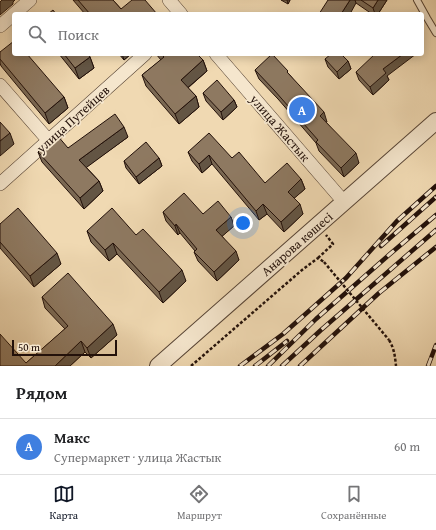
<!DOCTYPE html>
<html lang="ru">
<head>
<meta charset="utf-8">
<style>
	body { margin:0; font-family:"Gentium Book Plus",serif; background:#f6f6f6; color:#202124 }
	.scale { position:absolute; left:12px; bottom:10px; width:105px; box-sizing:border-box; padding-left:4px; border:2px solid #23110a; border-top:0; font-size:11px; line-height:14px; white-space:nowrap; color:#23110a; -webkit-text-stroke:3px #f5e6cd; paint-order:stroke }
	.you { position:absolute; left:243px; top:223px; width:14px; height:14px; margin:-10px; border:3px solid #fff; border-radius:50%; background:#1a73e8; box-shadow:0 0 0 6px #1a73e833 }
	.badge { display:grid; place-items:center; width:26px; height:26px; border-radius:50%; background:#111827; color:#fff; font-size:13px; font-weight:700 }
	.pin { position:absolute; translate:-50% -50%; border:2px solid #fff; box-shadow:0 1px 4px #0006 }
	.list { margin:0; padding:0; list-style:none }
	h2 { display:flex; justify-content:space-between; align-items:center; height:52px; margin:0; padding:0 16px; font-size:17px }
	h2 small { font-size:13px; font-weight:400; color:#757577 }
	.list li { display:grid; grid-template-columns:26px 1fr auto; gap:12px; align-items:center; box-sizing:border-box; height:56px; padding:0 16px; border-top:1px solid #e0e0e0 }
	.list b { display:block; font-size:15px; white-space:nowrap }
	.list p { margin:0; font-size:13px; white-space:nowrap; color:#757577 }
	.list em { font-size:13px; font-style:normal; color:#757577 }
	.icon { flex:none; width:22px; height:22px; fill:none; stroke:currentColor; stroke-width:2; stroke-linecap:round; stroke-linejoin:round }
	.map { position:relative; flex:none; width:436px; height:366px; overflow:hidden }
	.search { position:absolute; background:#fff; box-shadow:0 2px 10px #0003; left:12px; right:12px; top:12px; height:44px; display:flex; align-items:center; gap:10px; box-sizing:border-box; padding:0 14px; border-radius:4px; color:#757577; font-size:15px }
	.sheet { height:108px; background:#fff }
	nav { display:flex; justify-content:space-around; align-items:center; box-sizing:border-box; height:56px; border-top:1px solid #e0e0e0; background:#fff; font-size:11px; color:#757577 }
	nav a { display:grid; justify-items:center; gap:2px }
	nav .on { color:#111827 }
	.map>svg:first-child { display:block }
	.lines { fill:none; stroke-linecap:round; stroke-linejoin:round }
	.service-casing { stroke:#564334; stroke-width:8 }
	.minor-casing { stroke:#564334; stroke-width:14 }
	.tertiary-casing { stroke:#564334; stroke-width:18 }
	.path { stroke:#23110a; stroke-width:2.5; stroke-dasharray:3 2; stroke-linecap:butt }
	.service { stroke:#f5e6cd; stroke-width:6 }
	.minor { stroke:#f5e6cd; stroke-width:13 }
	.tertiary { stroke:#f5e6cd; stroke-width:16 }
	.rail-casing { stroke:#23110a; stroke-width:4.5 }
	.rail { stroke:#f5e6cd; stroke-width:3; stroke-dasharray:9; stroke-linecap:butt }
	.path-bridge { stroke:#23110a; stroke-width:2.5; stroke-dasharray:3 2; stroke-linecap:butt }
	.wall { fill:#7a6853; stroke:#23110a }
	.shaded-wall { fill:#635544; stroke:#23110a }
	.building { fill:#8e7961; stroke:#23110a }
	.labels { text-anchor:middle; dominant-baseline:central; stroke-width:3.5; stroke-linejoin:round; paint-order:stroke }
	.street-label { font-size:13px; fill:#23110a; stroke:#f5e6cd }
</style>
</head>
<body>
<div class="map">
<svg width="436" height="366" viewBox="0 0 436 366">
	<rect width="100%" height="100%" fill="#f0d9b2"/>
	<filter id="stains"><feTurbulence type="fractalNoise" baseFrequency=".005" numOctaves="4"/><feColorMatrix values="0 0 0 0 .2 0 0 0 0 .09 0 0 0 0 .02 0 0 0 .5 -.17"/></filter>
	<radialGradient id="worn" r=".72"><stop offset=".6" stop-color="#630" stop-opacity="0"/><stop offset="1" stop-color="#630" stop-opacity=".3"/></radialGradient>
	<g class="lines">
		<defs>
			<path id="service" d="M417 0 427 18 436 33"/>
			<path id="minor" d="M169 0 181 14
				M0 26 30 0
				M216 54 344 202
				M0 85 49 141
				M0 184 145 54"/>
			<path id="tertiary" d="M158 366 436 121"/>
		</defs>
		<use href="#service" class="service-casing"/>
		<use href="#minor" class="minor-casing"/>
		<use href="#tertiary" class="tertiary-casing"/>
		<path class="path" d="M318 258 333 244 326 235
			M389 340C394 348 395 356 396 366
			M191 366 302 270 318 258 324 262"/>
		<use href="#service" class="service"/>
		<use href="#minor" class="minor"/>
		<use href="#tertiary" class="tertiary"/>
		<defs>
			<path id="rail" d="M381 246 436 197
				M240 366 283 334 346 278 397 221 436 186
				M255 366 287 341
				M268 366 316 319 390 254 436 215
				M282 366 321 330 436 230
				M300 366 379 293 436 247
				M428 366 436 345"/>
		</defs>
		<use href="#rail" class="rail-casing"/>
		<use href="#rail" class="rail"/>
		<path class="path-bridge" d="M324 262 389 340"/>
	</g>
	<path class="wall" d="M73 0H113L121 9 157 14H85Z
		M281 0H290L288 4Z
		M328 0H387L378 14H372L356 3Z
		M0 52 64 97 68 108 49 124 1 66 0 63Z
		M59 54H88L90 57 94 68 79 79Z
		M119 54H131L124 60Z
		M156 54H197L203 60 207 71 188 88 196 96 199 107 179 124 146 86 142 75 161 60Z
		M325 59 348 61 351 69 339 79 328 67Z
		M255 70 289 74 327 122H326L359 163 344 177 319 151 316 143 278 99 259 79Z
		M356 72 387 76 389 80 373 95 359 80Z
		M203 93 234 100 237 107 223 120 206 101Z
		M128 137 86 167 99 181 103 191 84 209 42 162 38 152 68 148Z
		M188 152 232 158 265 183 301 179 305 189 294 198 303 214 284 232 267 214 259 220 212 164 202 173 192 161Z
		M159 158 162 166 139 184 126 168 124 161Z
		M163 212 203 214 231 217 234 226 222 236 239 260 217 281 198 261 194 252 195 251 180 233 178 235 166 221Z
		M0 224 61 264 34 287 0 248Z
		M87 231 136 235 186 281 163 303 117 254 109 261 91 242Z
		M42 297 117 335 91 358 85 352 70 366H0L26 363 65 329 45 308Z"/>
	<path class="shaded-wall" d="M2 0H15L13 2V4L0 15V2Z
		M287 0H290L288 4Z
		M350 0H355L356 3 350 14H341Z
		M378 0H387L378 14H375L373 8Z
		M122 54H131L124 60Z
		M403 54H416L387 76 389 80 373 95 370 87 383 69Z
		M90 57 94 68 79 79 75 68Z
		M203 60 207 71 185 90 181 80Z
		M348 61 351 69 339 79 337 72Z
		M196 96 199 107 179 124 175 114Z
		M64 97 68 108 49 124 45 113Z
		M234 100 237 107 223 120 221 112Z
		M324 112 327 122 323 125 320 116Z
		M124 127 128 137 83 170 79 160Z
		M10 133 14 144 0 156V141Z
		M356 153 359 163 344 177 341 168Z
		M209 155 212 164 202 173 199 164Z
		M159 158 162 166 139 184 136 177Z
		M301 179 305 189 291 201 288 192Z
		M99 181 103 191 84 209 80 198Z
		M263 204 267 214 259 220 256 211Z
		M300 204 303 214 284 232 281 222Z
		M231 217 234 226 219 239 216 230Z
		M176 224 180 233 178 235 175 226Z
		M113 243 117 254 109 261 105 250Z
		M236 251 239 260 217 281 214 272Z
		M57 253 61 264 34 287 30 276Z
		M182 270 186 281 163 303 159 292Z
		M113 324 117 335 91 358 87 348Z
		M81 341 85 352 70 366H55Z"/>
	<path class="building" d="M78 0H113L121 9 132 0H145L157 14H90Z
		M328 0H350L341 14H319Z
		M361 0H378L373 8Z
		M53 10 56 14H48Z
		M14 41V54H27L64 97 45 113 0 59V52Z
		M64 54H88L90 57 75 68Z
		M161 54H197L203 60 181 80 196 96 175 114 142 75 164 57Z
		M272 54 288 71 287 72 324 112 320 116 356 153 341 168 316 142 318 140 274 90 255 70Z
		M331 54H341L348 61 337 72 325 59Z
		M375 54H403L383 69 386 73 370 87 356 72Z
		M217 80 234 100 221 112 203 93Z
		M115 114 124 127 79 160 99 181 80 198 38 152 57 135 68 148Z
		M0 122 10 133 0 141Z
		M209 133 232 158 239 152 265 183 287 163 301 179 288 192 300 204 281 222 263 204 256 211 209 155 199 164 188 152Z
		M146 142 159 158 136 177 124 161Z
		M184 193 203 214 218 201 231 217 216 230 236 251 214 272 194 252 197 249 176 224 175 226 163 212Z
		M18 208 57 253 30 276 0 242V224Z
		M112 208 136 235 143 229 182 270 159 292 113 243 105 250 87 231Z
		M68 273 113 324 87 348 81 341 55 366H0V334L26 363 68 326 42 297Z"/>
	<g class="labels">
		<g class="street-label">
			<text transform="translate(73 119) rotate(-42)">улица Путейцев</text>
			<text transform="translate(280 128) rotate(49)">улица Жастык</text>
			<text transform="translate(297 244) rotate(-41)">Анарова көшесі</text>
		</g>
	</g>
	<rect width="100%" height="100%" filter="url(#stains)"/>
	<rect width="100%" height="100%" fill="url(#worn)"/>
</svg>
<div class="scale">50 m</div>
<div class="you"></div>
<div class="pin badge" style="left:302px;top:110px;background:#3f7fe0">A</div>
<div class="search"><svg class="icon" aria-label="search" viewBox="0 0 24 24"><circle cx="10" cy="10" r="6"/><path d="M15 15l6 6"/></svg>Поиск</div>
</div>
<section class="sheet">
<h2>Рядом<small></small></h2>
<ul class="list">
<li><span class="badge" style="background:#3f7fe0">A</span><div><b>Макс</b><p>Супермаркет · улица Жастык</p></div><em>60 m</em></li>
</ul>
</section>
<nav>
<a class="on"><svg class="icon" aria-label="map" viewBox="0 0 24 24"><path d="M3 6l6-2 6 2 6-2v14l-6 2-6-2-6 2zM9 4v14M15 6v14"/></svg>Карта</a>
<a><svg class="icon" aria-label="directions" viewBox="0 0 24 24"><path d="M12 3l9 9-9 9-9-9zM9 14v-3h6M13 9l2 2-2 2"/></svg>Маршрут</a>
<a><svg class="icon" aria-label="saved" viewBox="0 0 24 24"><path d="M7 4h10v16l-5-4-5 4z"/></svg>Сохранённые</a>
</nav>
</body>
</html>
